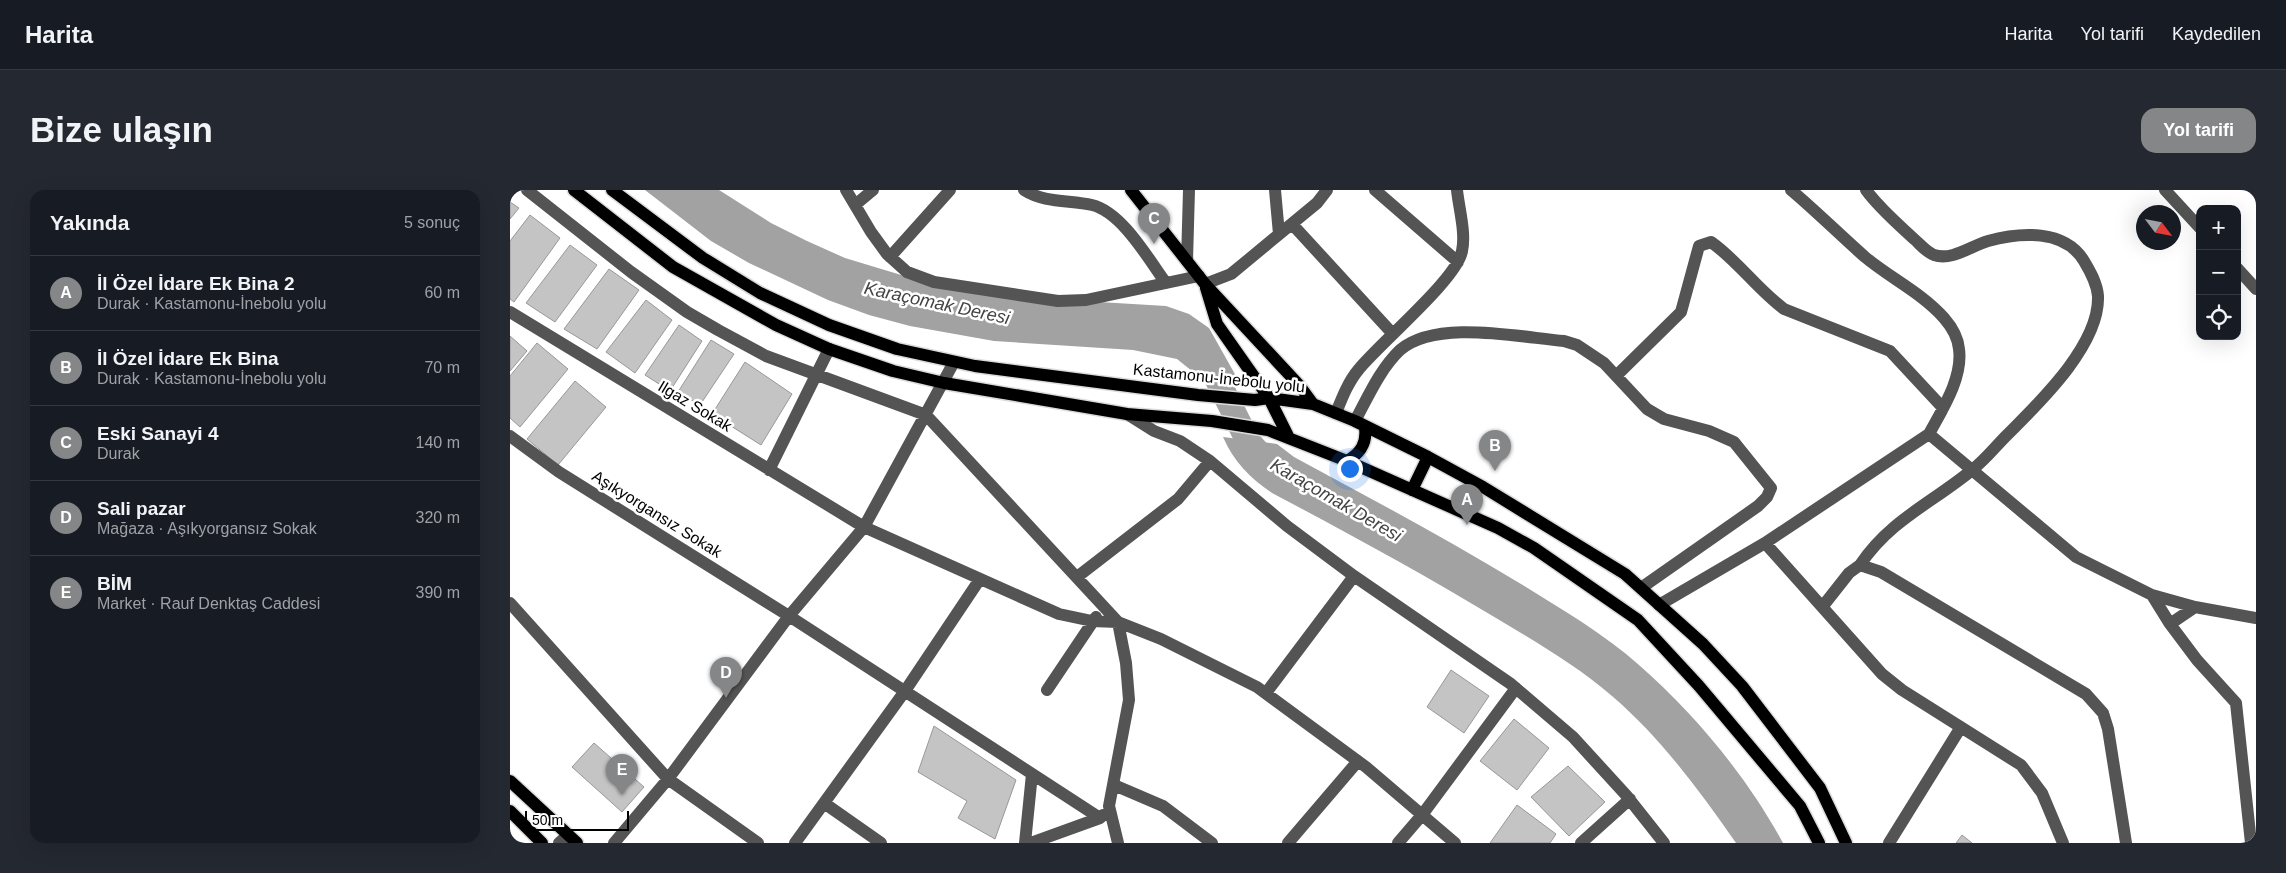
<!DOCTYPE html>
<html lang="tr">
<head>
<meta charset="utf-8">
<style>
	body { margin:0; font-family:Helvetica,sans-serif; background:#242831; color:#f1f3f6 }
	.controls { position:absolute; right:15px; top:15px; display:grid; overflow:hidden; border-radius:10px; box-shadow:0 5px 20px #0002 }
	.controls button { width:45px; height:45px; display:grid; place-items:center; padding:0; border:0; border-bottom:1px solid #363941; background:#171b24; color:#f1f3f6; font:25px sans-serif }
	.compass { position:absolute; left:1626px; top:15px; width:45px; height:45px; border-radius:50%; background:#171b24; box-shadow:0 5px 20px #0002; rotate:122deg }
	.scale { position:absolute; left:15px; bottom:12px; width:104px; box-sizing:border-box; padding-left:5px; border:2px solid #000; border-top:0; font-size:14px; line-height:18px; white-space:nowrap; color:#000; -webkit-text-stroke:4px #fff; paint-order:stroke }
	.you { position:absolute; left:839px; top:278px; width:18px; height:18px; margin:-12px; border:4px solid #fff; border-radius:50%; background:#1a73e8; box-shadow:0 0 0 8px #1a73e833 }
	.badge { display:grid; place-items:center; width:32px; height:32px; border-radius:50%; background:#858687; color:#fff; font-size:16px; font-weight:700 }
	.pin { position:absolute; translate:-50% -41px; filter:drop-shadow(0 1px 2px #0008) }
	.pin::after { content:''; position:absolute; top:26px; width:18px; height:15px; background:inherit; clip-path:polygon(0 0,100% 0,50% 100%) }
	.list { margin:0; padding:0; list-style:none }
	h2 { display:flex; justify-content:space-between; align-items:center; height:65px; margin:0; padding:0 20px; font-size:21px }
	h2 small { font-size:16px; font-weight:400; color:#9ea1a6 }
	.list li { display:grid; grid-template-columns:32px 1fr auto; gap:15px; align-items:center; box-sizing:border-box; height:75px; padding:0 20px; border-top:1px solid #363941 }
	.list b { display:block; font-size:19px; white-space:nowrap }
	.list p { margin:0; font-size:16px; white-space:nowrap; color:#9ea1a6 }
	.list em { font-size:16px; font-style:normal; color:#9ea1a6 }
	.icon { flex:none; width:28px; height:28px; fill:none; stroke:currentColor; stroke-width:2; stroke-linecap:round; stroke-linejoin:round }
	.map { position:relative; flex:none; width:1746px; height:653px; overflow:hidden; border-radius:15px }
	header { display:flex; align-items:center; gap:30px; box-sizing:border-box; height:70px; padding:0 25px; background:#171b24; border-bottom:1px solid #363941 }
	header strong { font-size:24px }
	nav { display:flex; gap:28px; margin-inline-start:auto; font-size:18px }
	.intro { display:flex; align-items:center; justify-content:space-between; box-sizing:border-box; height:120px; padding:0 30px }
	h1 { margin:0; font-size:35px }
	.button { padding:12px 22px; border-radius:15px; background:#858687; color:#fff; font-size:18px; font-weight:700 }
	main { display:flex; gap:30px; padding:0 30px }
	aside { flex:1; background:#171b24; border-radius:15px; box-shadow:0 5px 20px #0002 }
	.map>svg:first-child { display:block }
	.water { fill:#a2a2a2 }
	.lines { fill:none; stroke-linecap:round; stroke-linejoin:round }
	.river { stroke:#a2a2a2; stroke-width:25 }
	.building { fill:#c4c4c4; stroke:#989898 }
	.major-casing { stroke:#dbdbdb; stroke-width:15 }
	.minor { stroke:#545454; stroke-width:12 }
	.major { stroke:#000; stroke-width:12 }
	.labels { text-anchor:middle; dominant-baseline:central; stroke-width:5; stroke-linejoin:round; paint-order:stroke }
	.street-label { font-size:16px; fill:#000; stroke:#fff }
	.water-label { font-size:18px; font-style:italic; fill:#434343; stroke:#fff }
</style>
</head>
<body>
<header>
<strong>Harita</strong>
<nav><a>Harita</a><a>Yol tarifi</a><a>Kaydedilen</a></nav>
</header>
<div class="intro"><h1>Bize ulaşın</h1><a class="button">Yol tarifi</a></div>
<main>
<aside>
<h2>Yakında<small>5 sonuç</small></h2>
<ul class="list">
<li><span class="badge">A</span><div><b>İl Özel İdare Ek Bina 2</b><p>Durak · Kastamonu-İnebolu yolu</p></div><em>60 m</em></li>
<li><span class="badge">B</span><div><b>İl Özel İdare Ek Bina</b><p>Durak · Kastamonu-İnebolu yolu</p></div><em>70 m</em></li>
<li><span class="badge">C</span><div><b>Eski Sanayi 4</b><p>Durak</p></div><em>140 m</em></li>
<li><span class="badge">D</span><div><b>Sali pazar</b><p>Mağaza · Aşıkyorgansız Sokak</p></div><em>320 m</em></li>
<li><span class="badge">E</span><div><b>BİM</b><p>Market · Rauf Denktaş Caddesi</p></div><em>390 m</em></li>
</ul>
</aside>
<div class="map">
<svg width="1746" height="653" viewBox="0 0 1746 653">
	<rect width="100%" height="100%" fill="#fff"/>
	<path class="water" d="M135 0H209L261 33 297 51 335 68 411 91 489 106 656 116 679 124 699 138 726 186 682 181 667 169 623 160 484 151 400 136 359 125 318 110 239 73 201 51Z
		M713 247 767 254 784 267C860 308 937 349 1011 394 1051 419 1094 444 1129 475 1186 525 1237 587 1273 653H1226C1189 600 1151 548 1102 506 1067 476 1026 452 986 428 913 384 838 343 762 303 740 288 724 272 713 247Z"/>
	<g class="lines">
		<path class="river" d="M684 157 704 183 738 251 760 276"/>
	</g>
	<path class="building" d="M0 12 9 18 0 29Z
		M20 25 50 48 4 112 0 109V51Z
		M60 55 87 75 45 132 16 113Z
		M99 79 129 100 87 159 54 139Z
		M136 110 162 130 125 183 96 162Z
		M169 135 192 151 160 201 135 185Z
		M0 146 17 161 0 181Z
		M201 150 224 164 190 215 168 202Z
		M27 153 58 179 10 237 0 228V186Z
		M235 172 282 204 251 255 202 224Z
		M65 191 96 217 48 275 17 249Z
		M941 480 979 506 954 543 917 517Z
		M1004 529 1039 558 1007 600 970 571Z
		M424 536 506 590 485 649 448 628 457 611 408 582Z
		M84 553 134 597 112 622 62 577Z
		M1058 576 1095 612 1059 646 1021 607Z
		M1007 615 1046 644 1040 653H980Z
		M1452 645 1462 653H1446Z"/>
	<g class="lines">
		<defs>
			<path id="major" d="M64 0 163 77 266 135 319 159 383 181 434 193 617 224 702 231 758 240 837 271 988 338 1024 358 1128 430 1189 496 1290 616 1309 653
				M102 0 193 68 250 103 319 135 387 159 465 176 688 205 745 210 759 208 803 214 845 231 918 267 973 297 1115 384 1193 454 1232 496 1310 598 1336 653
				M621 0 695 94 789 195 803 214
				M696 98 707 134 759 208 778 246
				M837 271C851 263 857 253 855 238
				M902 300 918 267
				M0 591 67 653
				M0 621 32 653"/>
		</defs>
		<use href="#major" class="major-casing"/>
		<path class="minor" d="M17 0 121 82 177 122 208 140 256 166 416 225 608 432 616 473 619 510 599 616 608 653
			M336 0 361 42 377 64 397 82 424 92 548 111 576 110 689 86
			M514 0C534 13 560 10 582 15 612 22 639 70 656 93
			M765 0 769 44
			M865 0 948 72
			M1281 0C1307 22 1330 45 1355 67 1380 88 1412 103 1434 128 1441 136 1448 148 1449 159 1453 188 1432 220 1419 244
			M1655 0 1690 38
			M345 15 363 0
			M782 34 882 143
			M380 67 440 0
			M677 71 679 0
			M1727 78 1746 99
			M695 94 721 84 807 13 817 0
			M0 122 354 337 549 424 582 431 608 432 651 449 747 497 856 577 945 653
			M1106 186 1171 122 1189 56 1201 52C1228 71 1247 99 1274 119L1380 161 1433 218
			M826 223C832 208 838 192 849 179 870 153 948 88 952 61 956 43 949 19 947 0
			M617 224 644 241 670 251 700 271 777 336 844 386 1001 494 1063 547 1116 605 1154 653
			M845 231C858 207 870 179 890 160 926 129 1008 147 1054 151L1067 155 1094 173 1137 219 1154 229 1199 241 1224 252 1261 298 1257 307 1248 316 1131 398
			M0 246 49 282 279 426 590 628
			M259 280 319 159
			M1255 353 1372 484 1392 500 1511 575 1532 603 1553 653
			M1350 375C1380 330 1422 313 1462 280 1475 270 1485 257 1497 245 1529 213 1590 155 1588 106 1587 93 1580 81 1574 71 1555 39 1510 42 1478 51 1461 56 1442 71 1424 65 1416 62 1410 54 1404 49 1387 33 1370 19 1356 0
			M567 387 668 309 700 271
			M1642 405 1660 434
			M0 413 158 589 248 653
			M1149 415 1255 353 1419 244 1566 367 1642 405 1685 417 1746 428
			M1313 416 1339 383 1350 375 1371 382 1576 504 1593 523 1598 539 1616 653
			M1685 417 1660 434 1687 470 1726 513 1741 653
			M537 500 586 427
			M756 503 844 386
			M604 595 653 616 702 653
			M314 613 371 653
			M49 653 58 645
			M104 653 158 589 279 426 354 337 444 172
			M285 653 395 501 470 389
			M515 653 522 584
			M521 653 590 628 593 625
			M778 653 848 571
			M888 653 912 625 1006 498
			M1071 653 1120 609
			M1379 653 1451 537"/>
		<use href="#major" class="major"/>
	</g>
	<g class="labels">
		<g class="street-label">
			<text transform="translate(709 188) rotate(6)">Kastamonu-İnebolu yolu</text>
			<text transform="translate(185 216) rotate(31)">Ilgaz Sokak</text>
			<text transform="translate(147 324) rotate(32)">Aşıkyorgansız Sokak</text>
		</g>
		<g class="water-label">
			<text transform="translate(427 113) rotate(12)">Karaçomak Deresi</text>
			<text transform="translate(826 310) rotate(30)">Karaçomak Deresi</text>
		</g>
	</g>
</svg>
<div class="controls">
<button>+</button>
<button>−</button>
<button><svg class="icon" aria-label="locate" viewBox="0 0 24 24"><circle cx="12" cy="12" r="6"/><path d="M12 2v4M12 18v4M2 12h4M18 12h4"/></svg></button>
</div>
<svg class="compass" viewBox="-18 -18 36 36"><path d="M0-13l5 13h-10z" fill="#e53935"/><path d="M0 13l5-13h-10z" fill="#9ea1a6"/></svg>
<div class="scale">50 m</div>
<div class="you"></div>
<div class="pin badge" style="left:957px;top:335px">A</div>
<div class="pin badge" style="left:985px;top:281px">B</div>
<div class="pin badge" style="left:644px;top:54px">C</div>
<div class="pin badge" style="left:216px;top:508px">D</div>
<div class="pin badge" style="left:112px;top:605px">E</div>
</div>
</main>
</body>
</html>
